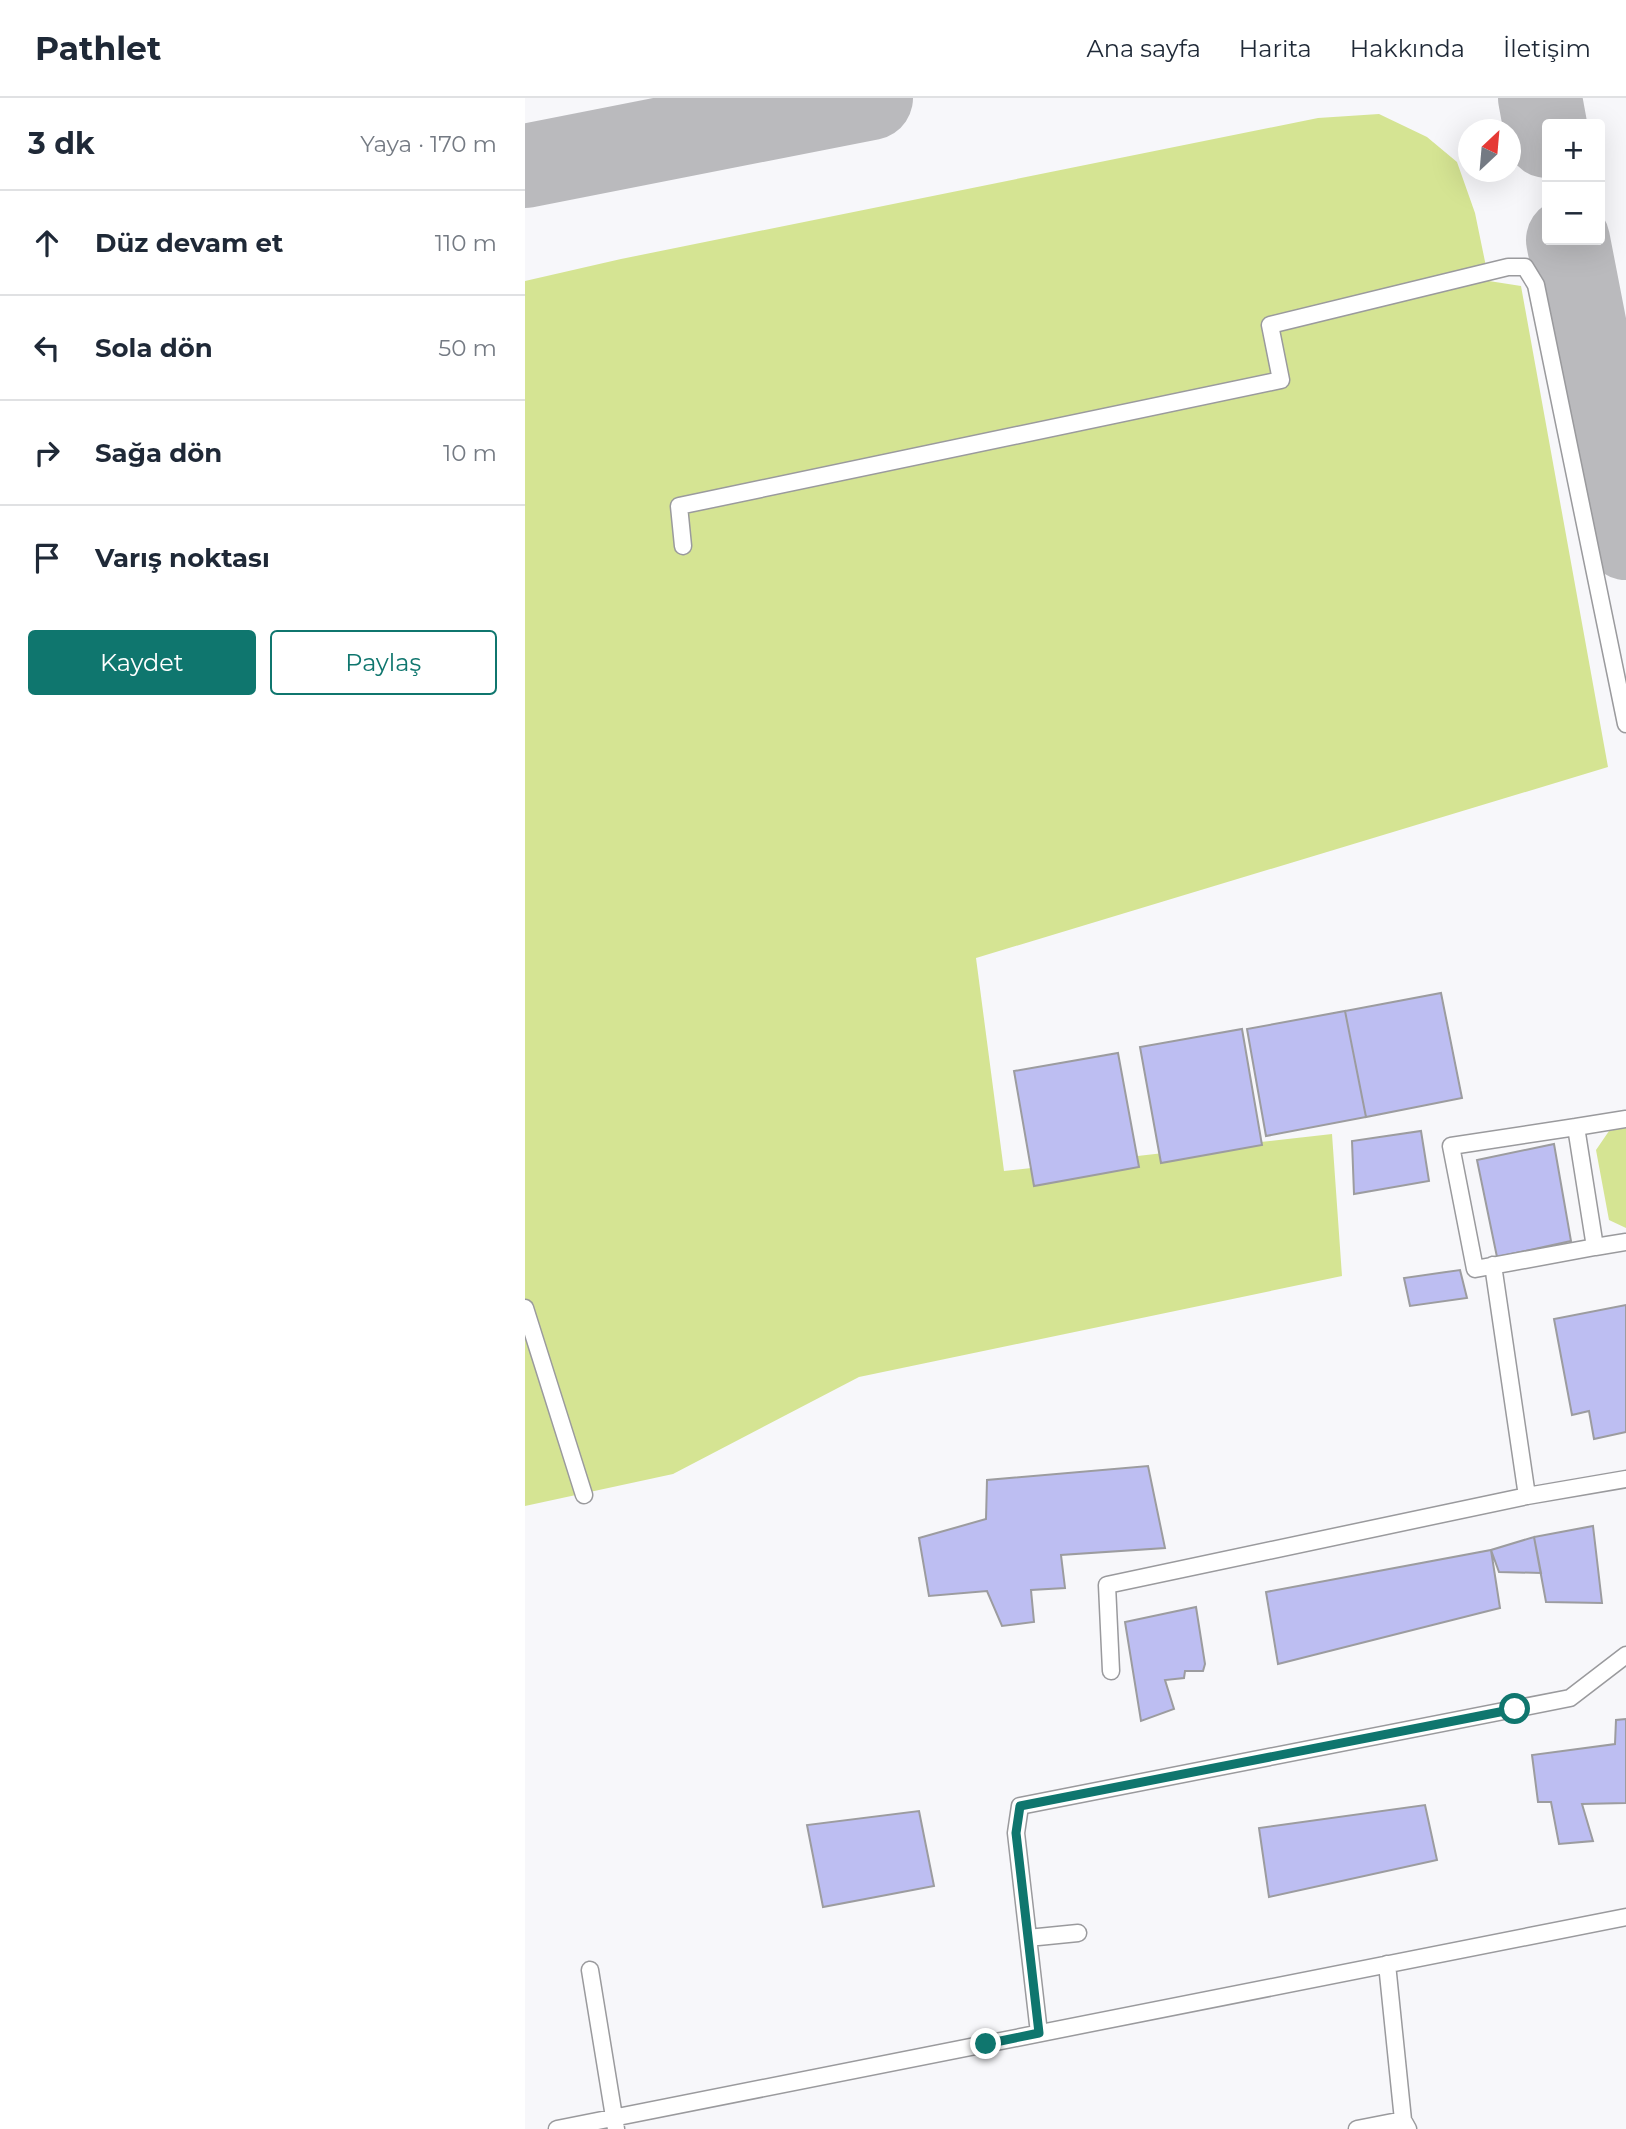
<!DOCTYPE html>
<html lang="tr">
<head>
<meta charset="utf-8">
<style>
	body { margin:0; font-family:Montserrat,sans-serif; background:#f2f2f3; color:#1f2937 }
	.controls { position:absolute; right:21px; top:21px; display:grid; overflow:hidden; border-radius:7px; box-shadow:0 7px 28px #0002 }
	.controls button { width:63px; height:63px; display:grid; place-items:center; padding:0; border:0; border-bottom:2px solid #e0e1e3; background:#fff; color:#1f2937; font:35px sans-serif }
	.compass { position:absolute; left:933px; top:21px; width:63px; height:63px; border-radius:50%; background:#fff; box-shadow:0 7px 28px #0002; rotate:26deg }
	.stop { position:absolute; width:21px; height:21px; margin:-16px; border:5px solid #0f766e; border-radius:50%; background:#fff }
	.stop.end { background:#0f766e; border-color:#fff; box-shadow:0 2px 7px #0008 }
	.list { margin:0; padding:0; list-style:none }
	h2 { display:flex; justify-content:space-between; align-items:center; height:91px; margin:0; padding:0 28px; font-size:30px }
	h2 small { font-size:23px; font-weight:400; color:#747a83 }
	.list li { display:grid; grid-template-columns:46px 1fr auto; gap:21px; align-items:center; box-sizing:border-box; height:105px; padding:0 28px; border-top:2px solid #e0e1e3 }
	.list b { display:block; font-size:26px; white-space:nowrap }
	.list em { font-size:23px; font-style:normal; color:#747a83 }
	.actions { display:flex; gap:14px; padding:21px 28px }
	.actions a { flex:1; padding:16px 0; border:2px solid #0f766e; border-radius:7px; text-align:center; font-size:24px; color:#0f766e }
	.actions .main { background:#0f766e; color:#fff }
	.icon { flex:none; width:38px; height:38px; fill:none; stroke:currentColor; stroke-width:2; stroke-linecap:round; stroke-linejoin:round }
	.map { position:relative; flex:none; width:1101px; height:2031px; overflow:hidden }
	header { display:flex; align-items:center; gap:42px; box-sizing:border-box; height:98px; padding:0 35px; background:#fff; border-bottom:2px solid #e0e1e3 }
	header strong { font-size:33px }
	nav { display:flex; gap:38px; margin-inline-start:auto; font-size:24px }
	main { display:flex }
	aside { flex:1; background:#fff }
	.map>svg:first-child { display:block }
	.green { fill:#d5e493 }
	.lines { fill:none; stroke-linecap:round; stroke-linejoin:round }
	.taxiway { stroke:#bababd; stroke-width:84 }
	.building { fill:#bdbef2; stroke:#9c9c9f; stroke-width:2 }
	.service-casing { stroke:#9a9a9d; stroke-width:19 }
	.service { stroke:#fff; stroke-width:16 }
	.route { stroke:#0f766e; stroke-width:9 }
</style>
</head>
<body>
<header>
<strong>Pathlet</strong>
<nav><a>Ana sayfa</a><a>Harita</a><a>Hakkında</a><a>İletişim</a></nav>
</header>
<main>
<aside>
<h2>3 dk<small>Yaya · 170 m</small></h2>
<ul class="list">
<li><svg class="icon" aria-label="ahead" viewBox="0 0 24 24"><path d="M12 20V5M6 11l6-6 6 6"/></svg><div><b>Düz devam et</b></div><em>110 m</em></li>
<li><svg class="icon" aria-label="left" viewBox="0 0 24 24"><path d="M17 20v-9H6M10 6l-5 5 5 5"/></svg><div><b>Sola dön</b></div><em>50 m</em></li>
<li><svg class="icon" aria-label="right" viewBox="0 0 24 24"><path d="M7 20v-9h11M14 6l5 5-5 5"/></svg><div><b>Sağa dön</b></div><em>10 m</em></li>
<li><svg class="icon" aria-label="arrive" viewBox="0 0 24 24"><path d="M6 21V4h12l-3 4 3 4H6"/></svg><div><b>Varış noktası</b></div></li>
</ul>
<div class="actions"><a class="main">Kaydet</a><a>Paylaş</a></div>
</aside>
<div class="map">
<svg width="1101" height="2031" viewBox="0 0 1101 2031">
	<rect width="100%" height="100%" fill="#f7f7fa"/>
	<path class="green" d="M854 16 902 39 932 64 950 115 964 183 996 188 1083 669 451 860 479 1073 807 1036 817 1178 334 1279 148 1376 0 1408V183L96 161 793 20Z
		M1101 1029V1130L1084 1122 1071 1052 1084 1033Z"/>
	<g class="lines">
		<path class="taxiway" d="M1015 0 1022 38
			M0 68 346 0
			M1043 142 1101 440"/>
	</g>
	<path class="building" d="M916 895 937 1000 841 1019 820 913Z
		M820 913 841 1019 741 1038 722 931Z
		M717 931 737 1047 636 1065 615 949Z
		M593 955 614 1069 509 1088 489 973Z
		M896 1033 904 1083 829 1096 827 1043Z
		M1029 1046 1046 1143 972 1159 952 1062Z
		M935 1172 942 1200 885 1208 879 1180Z
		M1101 1207V1334L1069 1341 1064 1313 1047 1317 1029 1221Z
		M623 1368 640 1450 536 1457 540 1490 506 1492 509 1524 477 1528 462 1493 404 1498 394 1440 461 1421 462 1382Z
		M1068 1428 1077 1505 1021 1504 1009 1439Z
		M1009 1439 1016 1475 974 1474 966 1452Z
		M966 1452 975 1510 753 1566 741 1494Z
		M671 1509 680 1566 678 1573H660L659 1580 640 1582 649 1611 616 1623 600 1524Z
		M1101 1621V1705L1057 1706 1068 1743 1034 1746 1026 1704H1013L1007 1657 1090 1646 1091 1622Z
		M900 1707 912 1762 744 1799 734 1730Z
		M394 1713 409 1788 298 1809 282 1727Z"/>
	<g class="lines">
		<defs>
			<path id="service" d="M158 448 154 408 756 282 745 227 983 169H1000L1011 187 1101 626
				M1101 1021 1051 1029 1070 1149 1101 1144
				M1051 1029 926 1048 950 1171 1070 1149
				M968 1167 1002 1398
				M0 1210 59 1397
				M586 1573 582 1487 1002 1398 1101 1381
				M503 1840 553 1835
				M862 1866 878 2022 883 2031
				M65 1872 91 2031
				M514 1935 491 1735 495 1708 1045 1600 1101 1557
				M32 2031 1101 1819
				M832 2031 878 2022"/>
		</defs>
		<use href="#service" class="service-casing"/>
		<use href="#service" class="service"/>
	</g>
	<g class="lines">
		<path class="route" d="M461 1946 514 1935 491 1735 495 1708 990 1611"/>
	</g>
</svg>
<div class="controls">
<button>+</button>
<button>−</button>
</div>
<svg class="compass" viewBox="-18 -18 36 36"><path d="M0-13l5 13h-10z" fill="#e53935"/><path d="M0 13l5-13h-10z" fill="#747a83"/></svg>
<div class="stop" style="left:990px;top:1611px"></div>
<div class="stop end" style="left:461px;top:1946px"></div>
</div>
</main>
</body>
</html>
